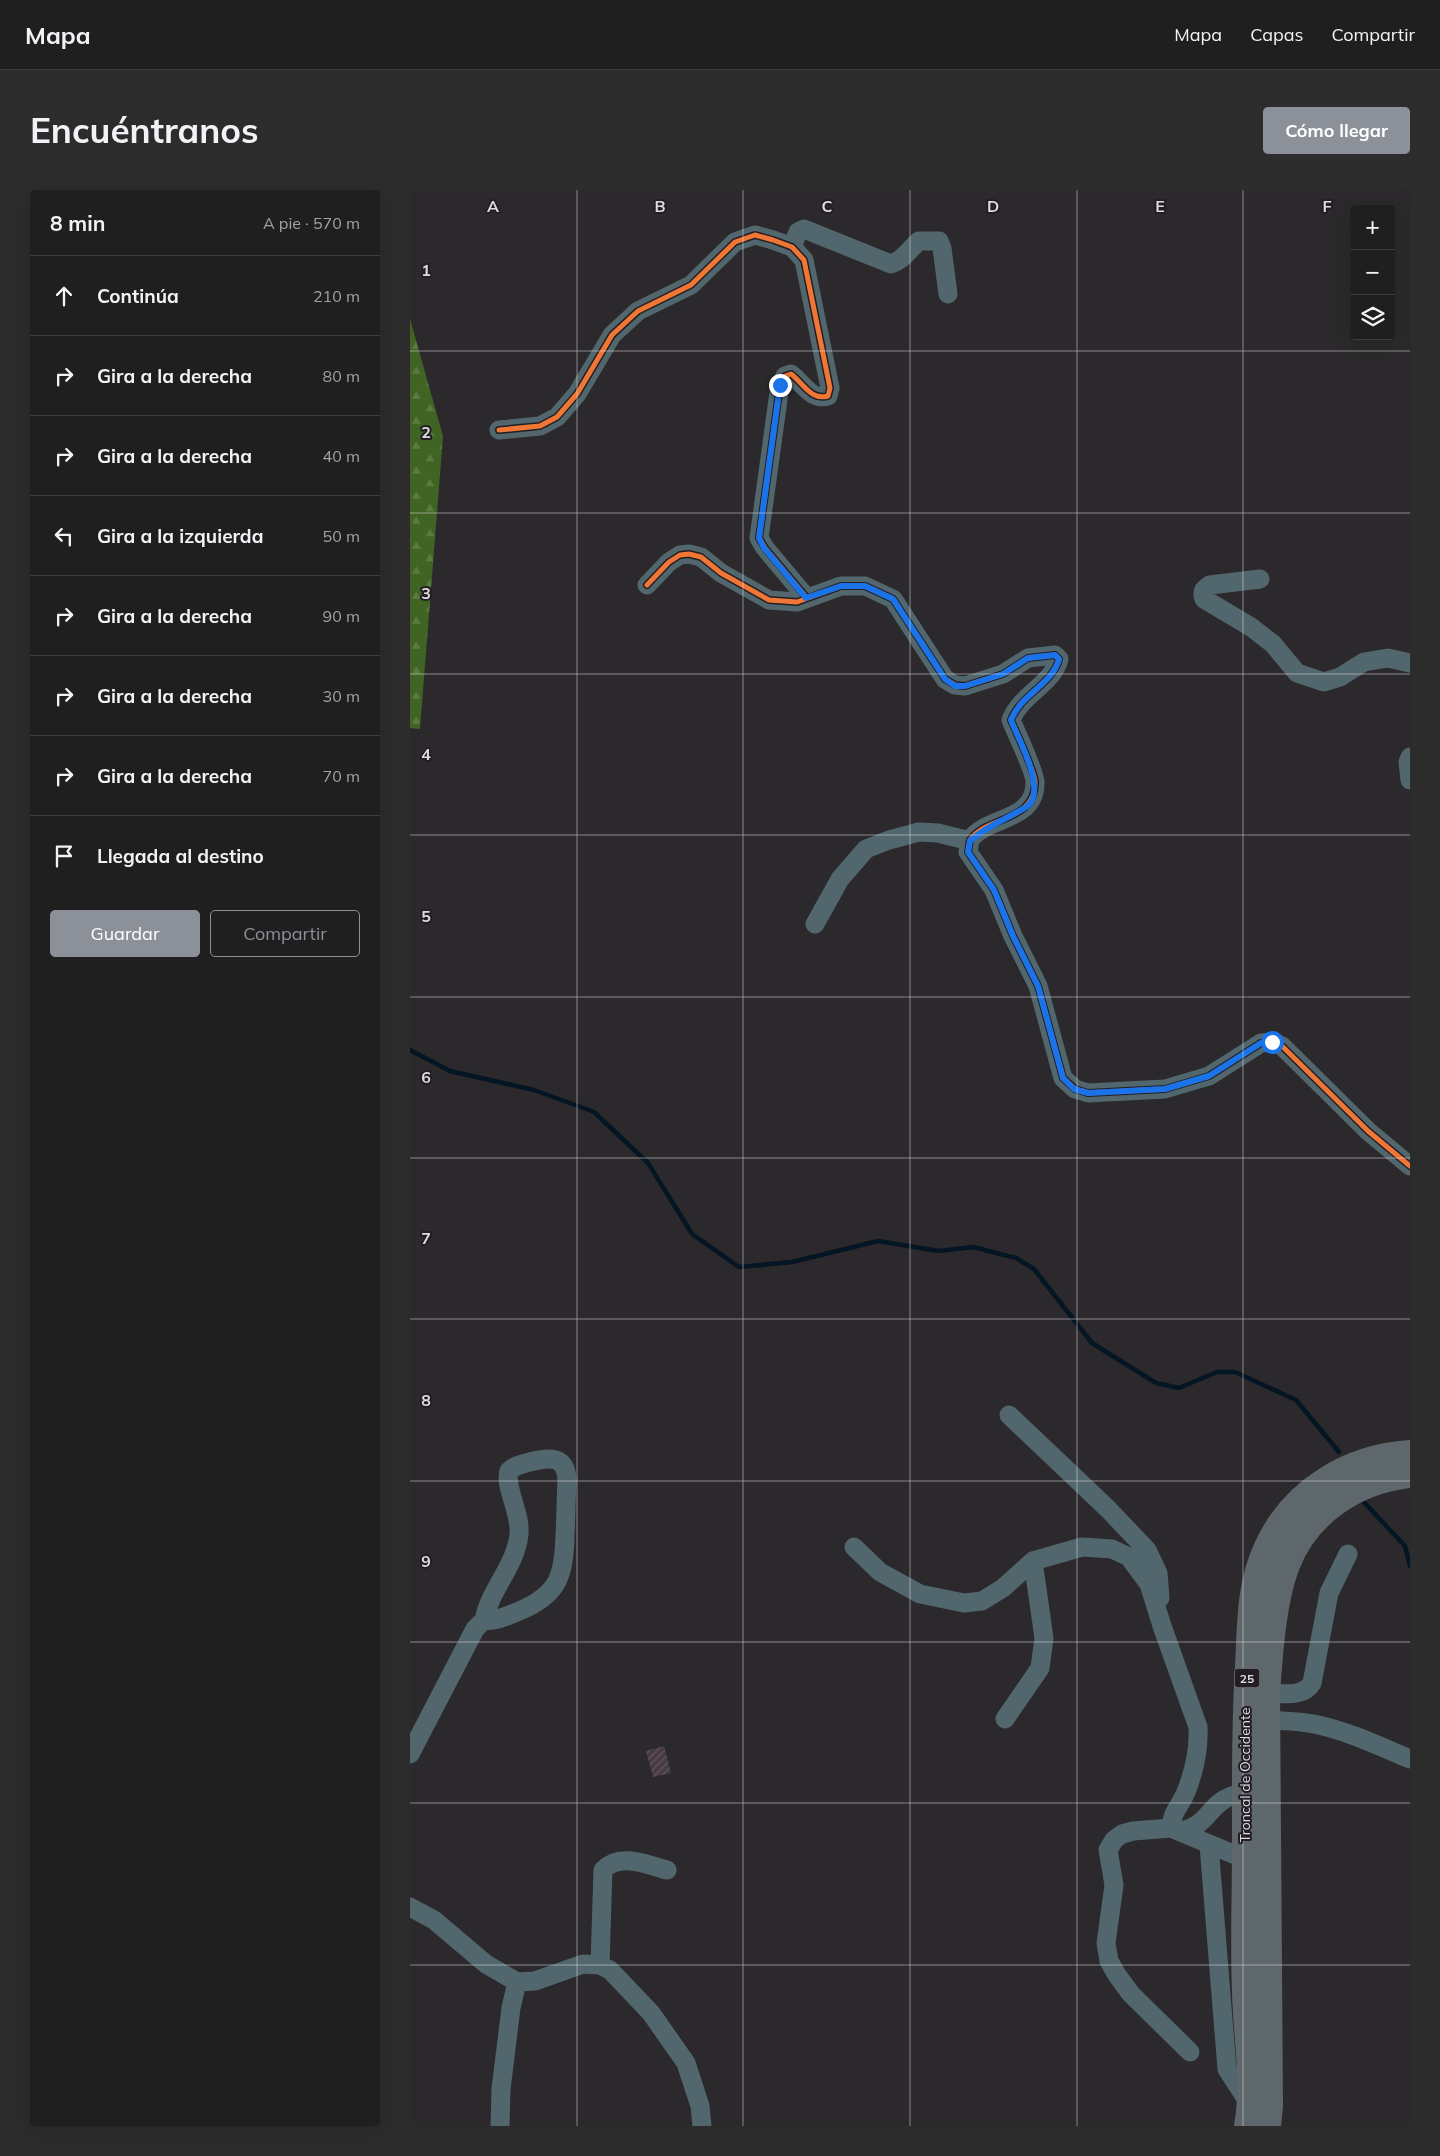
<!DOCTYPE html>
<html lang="es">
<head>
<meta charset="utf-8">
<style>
	body { margin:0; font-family:Mulish,sans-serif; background:#2d2c2d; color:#f1f3f6 }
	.controls { position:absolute; right:15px; top:15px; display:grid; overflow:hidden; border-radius:5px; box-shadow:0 5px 20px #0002 }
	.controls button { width:45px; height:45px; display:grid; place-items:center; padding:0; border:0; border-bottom:1px solid #3d3d3e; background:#201f20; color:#f1f3f6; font:25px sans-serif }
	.stop { position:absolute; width:15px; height:15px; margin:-11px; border:4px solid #1a73e8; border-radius:50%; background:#fff }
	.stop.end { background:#1a73e8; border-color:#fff; box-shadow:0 1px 5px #0008 }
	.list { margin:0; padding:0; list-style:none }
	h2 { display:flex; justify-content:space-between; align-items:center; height:65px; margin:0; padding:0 20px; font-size:21px }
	h2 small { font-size:16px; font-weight:400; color:#a2a2a5 }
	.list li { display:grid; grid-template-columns:32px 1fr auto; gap:15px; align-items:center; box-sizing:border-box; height:80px; padding:0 20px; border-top:1px solid #3d3d3e }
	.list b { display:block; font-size:19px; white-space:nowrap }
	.list em { font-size:16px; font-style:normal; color:#a2a2a5 }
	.actions { display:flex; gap:10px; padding:15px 20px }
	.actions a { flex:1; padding:11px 0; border:1px solid #8c9099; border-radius:5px; text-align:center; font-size:18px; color:#8c9099 }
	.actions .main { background:#8c9099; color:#fff }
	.icon { flex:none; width:28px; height:28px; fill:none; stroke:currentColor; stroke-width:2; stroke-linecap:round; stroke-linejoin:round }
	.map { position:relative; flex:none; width:1000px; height:1936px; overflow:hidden; border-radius:5px }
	header { display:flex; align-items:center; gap:30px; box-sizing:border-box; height:70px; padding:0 25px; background:#201f20; border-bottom:1px solid #3d3d3e }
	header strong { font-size:24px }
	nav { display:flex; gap:28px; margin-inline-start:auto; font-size:18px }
	.intro { display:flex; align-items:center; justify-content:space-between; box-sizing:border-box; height:120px; padding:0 30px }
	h1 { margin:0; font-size:35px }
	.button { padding:12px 22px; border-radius:5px; background:#8c9099; color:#fff; font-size:18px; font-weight:700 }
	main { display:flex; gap:30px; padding:0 30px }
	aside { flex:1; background:#201f20; border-radius:5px; box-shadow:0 5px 20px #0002 }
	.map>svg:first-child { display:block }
	.forest { fill:url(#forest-firs) }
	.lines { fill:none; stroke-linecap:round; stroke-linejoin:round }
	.stream { stroke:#041523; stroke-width:4.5 }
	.building { fill:url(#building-hatch) }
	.minor { stroke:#52676d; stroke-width:19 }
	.highway { stroke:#5e676c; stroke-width:26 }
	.cycleway-casing { stroke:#221e23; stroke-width:8 }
	.cycleway { stroke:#f07635; stroke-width:5 }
	.route { stroke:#1a73e8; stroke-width:6 }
	.grid { fill:none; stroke:#dedbde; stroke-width:1; stroke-opacity:0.55 }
	.labels { text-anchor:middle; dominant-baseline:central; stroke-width:4; stroke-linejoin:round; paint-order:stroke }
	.shield { fill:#221e23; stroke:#a6a2a6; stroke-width:1 }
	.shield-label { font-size:12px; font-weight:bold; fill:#dedbde }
	.street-label { font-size:14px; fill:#dedbde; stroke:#221e23 }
	.grid-label { font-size:16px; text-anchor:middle; font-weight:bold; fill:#dedbde; stroke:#221e23; stroke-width:4; stroke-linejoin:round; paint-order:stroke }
</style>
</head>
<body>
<header>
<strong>Mapa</strong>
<nav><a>Mapa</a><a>Capas</a><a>Compartir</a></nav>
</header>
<div class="intro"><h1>Encuéntranos</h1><a class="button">Cómo llegar</a></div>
<main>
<aside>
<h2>8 min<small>A pie · 570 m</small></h2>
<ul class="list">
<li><svg class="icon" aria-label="ahead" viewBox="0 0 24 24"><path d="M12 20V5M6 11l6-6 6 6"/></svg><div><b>Continúa</b></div><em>210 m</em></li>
<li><svg class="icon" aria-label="right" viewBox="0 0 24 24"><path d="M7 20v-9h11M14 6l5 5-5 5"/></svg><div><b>Gira a la derecha</b></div><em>80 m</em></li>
<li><svg class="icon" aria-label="right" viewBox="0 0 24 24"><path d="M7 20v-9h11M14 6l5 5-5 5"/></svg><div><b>Gira a la derecha</b></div><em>40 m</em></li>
<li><svg class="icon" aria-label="left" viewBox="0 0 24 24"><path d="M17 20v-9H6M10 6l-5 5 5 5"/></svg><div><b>Gira a la izquierda</b></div><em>50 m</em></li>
<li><svg class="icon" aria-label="right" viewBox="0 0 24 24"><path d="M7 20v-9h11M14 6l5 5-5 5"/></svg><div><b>Gira a la derecha</b></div><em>90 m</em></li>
<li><svg class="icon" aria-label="right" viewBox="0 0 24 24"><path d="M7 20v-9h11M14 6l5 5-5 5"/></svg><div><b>Gira a la derecha</b></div><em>30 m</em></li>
<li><svg class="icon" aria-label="right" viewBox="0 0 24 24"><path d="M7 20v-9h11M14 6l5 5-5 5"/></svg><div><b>Gira a la derecha</b></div><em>70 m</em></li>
<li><svg class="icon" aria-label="arrive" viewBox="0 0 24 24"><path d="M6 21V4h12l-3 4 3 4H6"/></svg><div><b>Llegada al destino</b></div></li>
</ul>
<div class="actions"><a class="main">Guardar</a><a>Compartir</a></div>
</aside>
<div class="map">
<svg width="1000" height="1936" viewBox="0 0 1000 1936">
	<defs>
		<pattern id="forest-firs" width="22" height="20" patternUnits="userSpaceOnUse" patternTransform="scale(1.25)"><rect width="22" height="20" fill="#3f6423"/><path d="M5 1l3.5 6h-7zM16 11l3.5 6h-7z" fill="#5a7a42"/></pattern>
		<pattern id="building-hatch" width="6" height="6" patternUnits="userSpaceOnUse" patternTransform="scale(1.25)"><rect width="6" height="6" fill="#483a44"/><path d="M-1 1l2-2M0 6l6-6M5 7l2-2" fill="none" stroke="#62565f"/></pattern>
	</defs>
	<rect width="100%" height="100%" fill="#2b292b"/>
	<path class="forest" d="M0 129 33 246 10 539 0 538Z"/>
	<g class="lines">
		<path class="stream" d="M0 860 40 881 124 900 184 922 238 973 282 1044 329 1077 382 1072 468 1051 529 1061 563 1057 606 1068 624 1079 682 1153 746 1193 769 1198 807 1182H825L886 1210 929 1262
			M951 1309 995 1356 1000 1376"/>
	</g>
	<path class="building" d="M254 1556 261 1583 243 1587 236 1561Z"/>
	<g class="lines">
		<path class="minor" d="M382 57 388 42 394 39 481 74C494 70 499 59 509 51H529L532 58 538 104
			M89 240 130 236 147 227 167 204 202 145 228 121 281 95 325 52 345 45 363 50 382 57 394 70 420 198 418 206C401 211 393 193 381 184L375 186 370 195 349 348 355 358 397 408
			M850 389 800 395C794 399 791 401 794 409L841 437 863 454 887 483 914 492 930 487 954 472 978 468 1000 473
			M237 395 259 372 270 365 279 364 291 367 311 383 359 410 387 412 431 396H455L483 409 535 489 545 495 555 496 593 484 618 468 645 465 649 469C643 494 611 504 601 530 606 542 625 582 625 592 626 632 576 626 560 650 559 653 559 658 558 662L584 700 603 746 628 796 653 888 665 899 678 903 755 899 799 886 851 853 862 852 872 856 958 941 1000 976
			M1000 567 998 572 1000 590
			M405 734 430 689 456 659 479 650 509 642 528 643 560 651
			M599 1225 698 1319 737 1360 748 1383 750 1408
			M444 1357 470 1382 510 1404 554 1413 572 1411 593 1398 623 1371 672 1357 702 1359 719 1367 739 1394 752 1436 788 1537C789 1558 784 1582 776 1602 771 1615 761 1623 761 1638
			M857 1503C873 1503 893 1508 902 1493L919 1403 938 1364
			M595 1529 630 1478 634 1448 623 1371
			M857 1530C873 1531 889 1531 904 1534 938 1541 969 1556 1000 1569
			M0 1564 65 1439 74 1430C85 1432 96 1426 107 1422 149 1405 154 1386 155 1344 156 1326 156 1308 157 1290 156 1265 139 1267 120 1272 112 1274 105 1275 99 1281 94 1296 111 1323 109 1344 106 1376 80 1399 74 1430
			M770 1641C796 1638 799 1615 819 1607 823 1605 830 1605 835 1604
			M799 1655 817 1879 839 1913
			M0 1717 24 1730 76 1774 107 1792 125 1791 173 1774 190 1775 200 1780 241 1823 276 1873 290 1916 292 1936
			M190 1775 193 1680C210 1662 237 1675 257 1680
			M780 1862 721 1804 707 1785 699 1771 696 1753 704 1695 698 1660 704 1650 712 1644 723 1641 761 1638 835 1669
			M90 1936 91 1899 101 1818 107 1792"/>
		<path class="highway" d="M837 1936C845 1893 836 1846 835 1802 833 1754 835 1705 835 1657 835 1597 834 1537 838 1477 840 1436 839 1394 857 1357 883 1300 939 1267 1000 1263
			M858 1936 860 1916 857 1503C860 1464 863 1411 877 1375 897 1323 946 1291 1000 1285"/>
		<defs>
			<path id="cycleway" d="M89 240 130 236 147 227 167 204 202 145 228 121 281 95 325 52 345 45 363 50 382 57 394 70 420 198 418 206C401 211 393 193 381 184L375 186 370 195 349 348 355 358 397 408
				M237 395 259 372 270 365 279 364 291 367 311 383 359 410 387 412 431 396H455L483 409 535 489 545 495 555 496 593 484 618 468 645 465 649 469C643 494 611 504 601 530 606 542 625 582 625 592 626 632 576 626 560 650 559 653 559 658 558 662L584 700 603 746 628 796 653 888 665 899 678 903 755 899 799 886 851 853 862 852 872 856 958 941 1000 976"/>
		</defs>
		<use href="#cycleway" class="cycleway-casing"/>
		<use href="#cycleway" class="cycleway"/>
	</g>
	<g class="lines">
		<path class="route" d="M370 195 349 348 354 358 396 408 431 396H455L483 409 535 489 545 496H555L593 484 618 468 645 465 649 469C643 494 611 504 601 530 608 549 639 602 616 617 597 629 576 636 560 651L558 662 584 700 603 746 628 796 653 888 664 899 678 903 755 899 799 886 851 853 862 852"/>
	</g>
	<path class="grid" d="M167 0V1936M333 0V1936M500 0V1936M667 0V1936M833 0V1936M0 161H1000M0 323H1000M0 484H1000M0 645H1000M0 807H1000M0 968H1000M0 1129H1000M0 1291H1000M0 1452H1000M0 1613H1000M0 1775H1000"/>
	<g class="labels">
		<rect class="shield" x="824.5" y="1478.5" width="25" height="19" rx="4"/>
		<g class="shield-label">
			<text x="837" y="1488">25</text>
		</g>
		<g class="street-label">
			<text transform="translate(835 1585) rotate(-90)">Troncal de Occidente</text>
		</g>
	</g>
	<g class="grid-label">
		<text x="83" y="22">A</text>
		<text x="250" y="22">B</text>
		<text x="417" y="22">C</text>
		<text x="583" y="22">D</text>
		<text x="750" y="22">E</text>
		<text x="917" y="22">F</text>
		<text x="16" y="86">1</text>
		<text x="16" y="248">2</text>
		<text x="16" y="409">3</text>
		<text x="16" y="570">4</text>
		<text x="16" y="732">5</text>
		<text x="16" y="893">6</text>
		<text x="16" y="1054">7</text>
		<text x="16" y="1216">8</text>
		<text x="16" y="1377">9</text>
	</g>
</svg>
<div class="controls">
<button>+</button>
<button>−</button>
<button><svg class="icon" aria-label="layers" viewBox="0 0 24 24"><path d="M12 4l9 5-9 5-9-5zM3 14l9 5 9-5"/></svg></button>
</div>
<div class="stop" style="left:862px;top:852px"></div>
<div class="stop end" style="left:370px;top:195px"></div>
</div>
</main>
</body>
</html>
